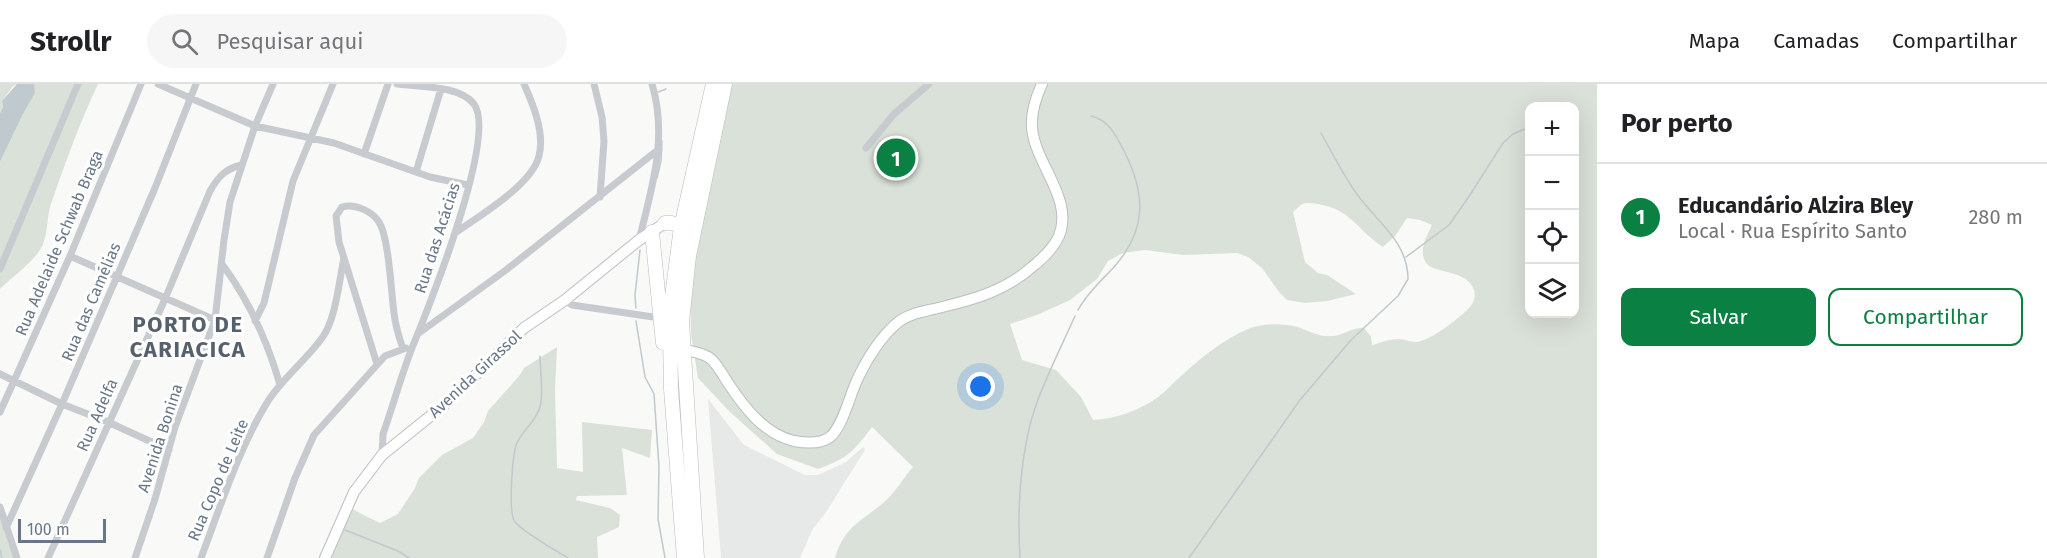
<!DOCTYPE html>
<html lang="pt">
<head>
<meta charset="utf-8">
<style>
	body { margin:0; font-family:"Fira Sans",sans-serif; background:#f6f6f6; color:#202124 }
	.controls { position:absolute; right:18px; top:18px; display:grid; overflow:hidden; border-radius:12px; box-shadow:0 6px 24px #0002 }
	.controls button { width:54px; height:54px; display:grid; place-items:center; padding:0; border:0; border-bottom:2px solid #e0e0e0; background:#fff; color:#202124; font:30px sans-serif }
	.scale { position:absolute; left:18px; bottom:15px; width:88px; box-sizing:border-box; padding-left:6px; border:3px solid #687788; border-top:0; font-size:16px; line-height:21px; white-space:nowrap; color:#687788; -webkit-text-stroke:4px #fff; paint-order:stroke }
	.you { position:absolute; left:981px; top:303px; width:21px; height:21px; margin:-15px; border:4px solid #fff; border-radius:50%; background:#1a73e8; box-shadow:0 0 0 9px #1a73e833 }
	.badge { display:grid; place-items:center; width:39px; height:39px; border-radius:50%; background:#0b8043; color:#fff; font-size:20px; font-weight:700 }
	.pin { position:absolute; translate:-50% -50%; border:3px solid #fff; box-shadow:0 2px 6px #0006 }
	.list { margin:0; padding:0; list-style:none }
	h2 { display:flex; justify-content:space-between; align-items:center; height:78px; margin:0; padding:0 24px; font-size:26px }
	h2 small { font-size:20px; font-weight:400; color:#757577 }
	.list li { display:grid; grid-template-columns:39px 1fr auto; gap:18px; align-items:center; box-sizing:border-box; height:108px; padding:0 24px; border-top:2px solid #e0e0e0 }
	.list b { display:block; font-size:22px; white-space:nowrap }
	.list p { margin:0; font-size:20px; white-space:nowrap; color:#757577 }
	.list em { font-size:20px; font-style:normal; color:#757577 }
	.actions { display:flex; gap:12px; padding:18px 24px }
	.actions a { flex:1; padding:14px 0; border:2px solid #0b8043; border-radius:12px; text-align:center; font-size:21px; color:#0b8043 }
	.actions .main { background:#0b8043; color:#fff }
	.icon { flex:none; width:33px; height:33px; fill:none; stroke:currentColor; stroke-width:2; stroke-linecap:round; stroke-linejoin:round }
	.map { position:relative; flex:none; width:1597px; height:474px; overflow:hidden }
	header { display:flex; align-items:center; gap:36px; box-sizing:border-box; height:84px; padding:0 30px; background:#fff; border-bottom:2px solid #e0e0e0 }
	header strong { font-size:28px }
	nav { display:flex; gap:33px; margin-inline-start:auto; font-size:21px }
	.search { width:420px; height:54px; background:#f6f6f6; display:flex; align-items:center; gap:15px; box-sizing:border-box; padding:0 21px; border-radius:33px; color:#757577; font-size:22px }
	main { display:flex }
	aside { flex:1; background:#fff }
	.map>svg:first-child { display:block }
	.built { fill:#e7e8e8 }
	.green { fill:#dae1d8; fill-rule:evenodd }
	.water { fill:#c0c9ce }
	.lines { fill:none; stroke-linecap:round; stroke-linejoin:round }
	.stream { stroke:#c0c9ce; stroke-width:1.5 }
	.secondary-casing { stroke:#b9bec3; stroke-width:12 }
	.highway-casing { stroke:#b8bbbf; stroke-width:15 }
	.street { stroke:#c7cace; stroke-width:7 }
	.secondary { stroke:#fff; stroke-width:10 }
	.highway { stroke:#fff; stroke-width:14 }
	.labels { text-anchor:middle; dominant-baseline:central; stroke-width:6; stroke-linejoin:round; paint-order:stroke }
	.street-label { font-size:16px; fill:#687788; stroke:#fff }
	.district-label { font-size:22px; font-weight:bold; letter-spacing:1.5px; fill:#56616d; stroke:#fff }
</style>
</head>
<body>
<header>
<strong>Strollr</strong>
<div class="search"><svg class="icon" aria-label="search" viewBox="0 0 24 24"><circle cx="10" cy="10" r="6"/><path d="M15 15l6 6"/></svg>Pesquisar aqui</div>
<nav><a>Mapa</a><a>Camadas</a><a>Compartilhar</a></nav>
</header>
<main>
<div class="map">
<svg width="1597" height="474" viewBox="0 0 1597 474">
	<rect width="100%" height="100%" fill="#f9f9f7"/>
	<path class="built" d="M708 315 744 361 805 391H818L846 378 863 363 865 366 826 428 812 446 800 474H721Z"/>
	<path class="green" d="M0 0H18L13 2 2 17 3 23 0 29Z
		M33 0H98C80 38 66 77 52 117 46 132 49 152 40 166 30 181 13 192 0 205V78L23 30 35 9Z
		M729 0H1597V474H835C846 434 876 433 896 405 903 397 906 390 913 383L872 343C853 368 848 374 818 385L777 370 730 328 698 294 691 250 690 203 697 154ZM1530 22H1574V230H1530ZM1307 119C1350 121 1354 144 1383 163L1395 152 1407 134 1420 136 1432 141C1427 152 1417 168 1427 180 1434 189 1468 186 1474 206 1477 215 1471 223 1464 229 1452 239 1436 252 1421 257 1412 260 1407 255 1399 255 1389 255 1380 259 1372 261L1371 253 1364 244C1352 243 1344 251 1333 252 1321 254 1309 247 1298 243 1282 239 1264 239 1248 245 1222 256 1201 274 1181 292 1173 299 1165 308 1157 314 1137 327 1116 335 1093 336L1081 313 1056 286 1022 276 1010 240 1037 231 1070 216 1097 195 1108 177 1123 169 1145 166 1183 171 1237 169 1248 173 1262 184 1279 208 1287 216 1305 219 1327 217 1356 210 1327 191 1318 189 1305 178 1293 128 1302 120Z
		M557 263 555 305 557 384 583 388 582 338 652 346 650 374 622 364 627 411 577 412 576 416 610 424 620 431 619 443 597 453 598 474H330L350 424 380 439 398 430 415 404 419 394 442 371 473 354 484 338 488 327 520 291 524 284Z
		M0 424 17 474H0Z"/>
	<path class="water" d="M17 0H34L35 9 23 30 0 78V29L3 23 2 17Z"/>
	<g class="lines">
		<path class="stream" d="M658 8 666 5
			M657 94 661 77 662 57
			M1406 173 1449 141 1470 111 1503 59 1513 50 1530 43
			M636 224 635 211 640 166
			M1078 226C1087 209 1102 196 1114 183 1147 146 1146 110 1124 67 1116 52 1109 36 1091 32
			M636 237 645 293 654 310 659 383 658 435 665 474
			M540 272C540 289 544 307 540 323 536 337 525 344 518 357 512 366 508 430 515 438 523 448 555 466 568 474
			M345 446 398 467 409 474
			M0 466 2 474
			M1020 474C1017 425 1020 365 1037 318 1048 289 1062 261 1075 232
			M1189 474 1300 316 1351 256 1398 212 1408 195C1408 159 1379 139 1359 113 1344 93 1333 70 1321 49"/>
		<defs>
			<path id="secondary" d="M683 265C692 268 705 269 712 276 718 282 723 291 728 299 744 323 764 350 794 357 805 359 821 360 830 353 842 344 850 311 857 296 866 277 879 255 896 240 908 229 927 227 942 223 976 215 1006 206 1032 183 1043 174 1053 165 1059 152 1074 115 1035 80 1032 44 1031 30 1036 13 1042 0
				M325 474 354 408 382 371 449 317 524 244 565 216 639 156 665 139"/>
			<path id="highway" d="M665 139C675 138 681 141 686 150
				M652 148 663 259
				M684 474 671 305 670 250 671 221 681 143 713 0
				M697 474 682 238 689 172 725 0"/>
		</defs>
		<use href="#secondary" class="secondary-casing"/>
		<use href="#highway" class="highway-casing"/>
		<path class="street" d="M158 0 255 42 334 59 430 93 468 101
			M594 0 602 33 604 57 600 113
			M866 64 894 30 929 0
			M364 70 388 0
			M416 88 441 5
			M455 149C479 132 532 101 539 72 545 49 533 20 524 0
			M639 156C652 104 668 53 652 0
			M70 172 215 236
			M222 180C248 215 268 259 280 301
			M0 185 78 0
			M565 216 572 221 660 234
			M255 237 264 219 293 97 333 0
			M419 249 506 186 659 65
			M377 280 339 158 336 132 342 123C354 119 372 127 379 138 389 154 391 207 394 229 395 241 399 253 403 265
			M0 290 62 320 108 338 169 366
			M0 328 70 172 141 0
			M382 371 383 350C393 322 401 292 412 264 428 225 498 52 474 20 459 1 419 3 397 0
			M0 423 17 474
			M6 444 62 320 155 104 196 0
			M48 474 165 215 210 107C218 93 225 85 241 81
			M135 474 155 415 175 343 215 236 224 156 230 118 255 42 273 0
			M201 474C221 421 238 366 268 317 283 294 306 276 322 254 336 235 339 197 344 174
			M267 474 295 394 314 351 385 272 406 264"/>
		<use href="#secondary" class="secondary"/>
		<use href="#highway" class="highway"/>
	</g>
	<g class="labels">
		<g class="street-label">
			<text transform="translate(437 154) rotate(-72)">Rua das Acácias</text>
			<text transform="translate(59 159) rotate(-67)">Rua Adelaide Schwab Braga</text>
			<text transform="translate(91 218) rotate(-67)">Rua das Camélias</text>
			<text transform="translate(475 290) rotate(-43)">Avenida Girassol</text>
			<text transform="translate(97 331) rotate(-66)">Rua Adelfa</text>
			<text transform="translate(160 354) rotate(-72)">Avenida Bonina</text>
			<text transform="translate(218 396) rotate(-67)">Rua Copo de Leite</text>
		</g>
		<g class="district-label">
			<text x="188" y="240">PORTO DE<tspan x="188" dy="25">CARIACICA</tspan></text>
		</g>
	</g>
</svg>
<div class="controls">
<button>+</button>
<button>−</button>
<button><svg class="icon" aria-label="locate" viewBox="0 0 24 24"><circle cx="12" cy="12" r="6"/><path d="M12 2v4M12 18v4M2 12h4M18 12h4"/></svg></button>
<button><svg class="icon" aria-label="layers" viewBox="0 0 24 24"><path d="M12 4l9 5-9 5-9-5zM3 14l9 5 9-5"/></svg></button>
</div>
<div class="scale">100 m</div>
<div class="you"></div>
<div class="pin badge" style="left:896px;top:74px">1</div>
</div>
<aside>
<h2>Por perto<small></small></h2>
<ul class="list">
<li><span class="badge">1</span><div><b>Educandário Alzira Bley</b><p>Local · Rua Espírito Santo</p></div><em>280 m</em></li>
</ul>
<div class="actions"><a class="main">Salvar</a><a>Compartilhar</a></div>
</aside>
</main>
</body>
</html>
